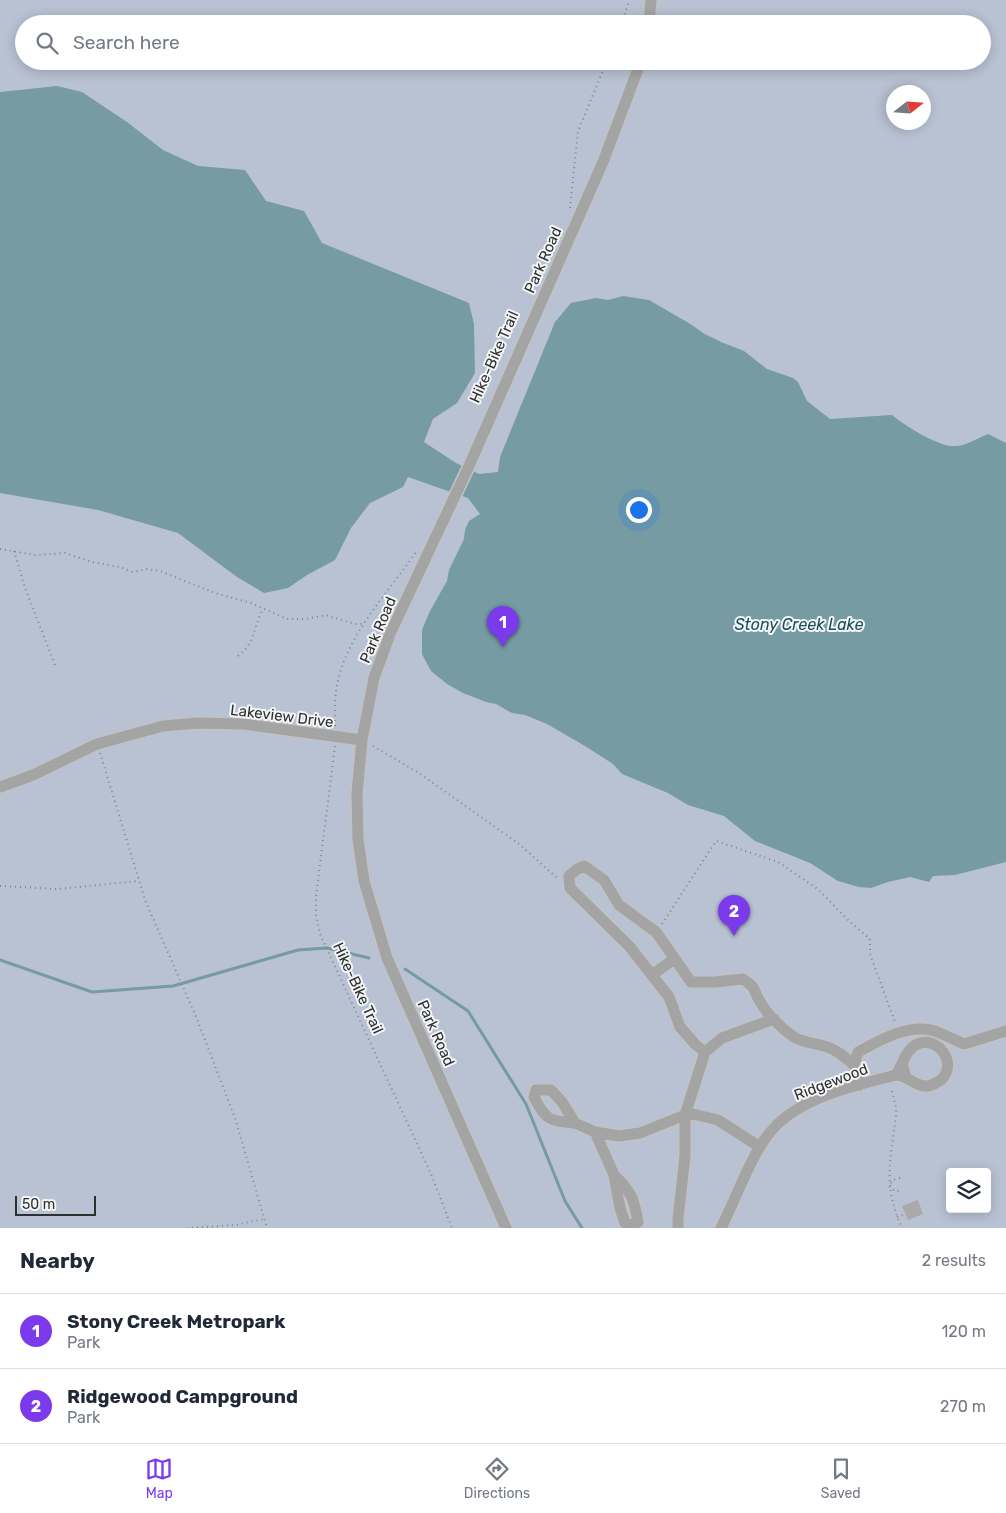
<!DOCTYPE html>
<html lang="en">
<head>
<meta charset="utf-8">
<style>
	body { margin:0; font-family:Rubik,sans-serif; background:#f6f6f7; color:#1f2937 }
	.controls { position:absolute; right:15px; bottom:15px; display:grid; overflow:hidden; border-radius:5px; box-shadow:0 2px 12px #0003 }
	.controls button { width:45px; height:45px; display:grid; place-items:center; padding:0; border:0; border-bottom:1px solid #e0e1e3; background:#fff; color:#1f2937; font:25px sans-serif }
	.compass { position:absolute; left:886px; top:85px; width:45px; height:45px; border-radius:50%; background:#fff; box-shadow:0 2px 12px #0003; rotate:73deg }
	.scale { position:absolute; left:15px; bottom:12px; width:81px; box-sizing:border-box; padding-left:5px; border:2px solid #2e2f2f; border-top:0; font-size:14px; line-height:18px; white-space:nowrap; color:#2e2f2f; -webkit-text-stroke:4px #f4f5f6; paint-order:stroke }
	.you { position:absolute; left:638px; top:509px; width:18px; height:18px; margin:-12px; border:4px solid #fff; border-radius:50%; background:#1a73e8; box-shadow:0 0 0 8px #1a73e833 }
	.badge { display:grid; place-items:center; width:32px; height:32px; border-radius:50%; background:#7c3aed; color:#fff; font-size:16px; font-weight:700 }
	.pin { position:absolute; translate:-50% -41px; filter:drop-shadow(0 1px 2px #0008) }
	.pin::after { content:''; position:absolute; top:26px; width:18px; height:15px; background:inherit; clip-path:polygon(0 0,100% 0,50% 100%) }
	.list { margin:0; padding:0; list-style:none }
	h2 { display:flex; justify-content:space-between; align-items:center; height:65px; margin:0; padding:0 20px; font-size:21px }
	h2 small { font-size:16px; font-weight:400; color:#747a83 }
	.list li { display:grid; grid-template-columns:32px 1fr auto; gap:15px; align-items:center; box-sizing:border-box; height:75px; padding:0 20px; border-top:1px solid #e0e1e3 }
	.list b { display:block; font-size:19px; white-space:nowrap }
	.list p { margin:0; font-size:16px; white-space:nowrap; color:#747a83 }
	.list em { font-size:16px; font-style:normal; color:#747a83 }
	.icon { flex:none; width:28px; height:28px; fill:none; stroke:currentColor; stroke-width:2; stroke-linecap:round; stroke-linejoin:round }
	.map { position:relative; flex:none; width:1006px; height:1228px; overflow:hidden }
	.search { position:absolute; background:#fff; box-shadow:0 2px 12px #0003; left:15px; right:15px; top:15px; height:55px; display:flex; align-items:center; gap:12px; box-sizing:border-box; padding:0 18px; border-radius:28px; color:#747a83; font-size:19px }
	.sheet { height:215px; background:#fff }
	nav { display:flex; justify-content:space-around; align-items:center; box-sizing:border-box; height:70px; border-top:1px solid #e0e1e3; background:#fff; font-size:14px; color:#747a83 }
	nav a { display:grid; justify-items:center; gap:2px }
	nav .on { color:#7c3aed }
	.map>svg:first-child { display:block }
	.green { fill:#b8c2d3; fill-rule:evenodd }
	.water { fill:#769ba2 }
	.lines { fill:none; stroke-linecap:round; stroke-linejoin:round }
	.stream { stroke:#769ba2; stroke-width:3 }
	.building { fill:#abaaa9 }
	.minor-casing { stroke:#c2c2c4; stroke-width:14 }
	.path { stroke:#838485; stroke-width:2; stroke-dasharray:1 4; stroke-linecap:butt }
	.minor { stroke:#a5a4a4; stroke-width:11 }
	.labels { text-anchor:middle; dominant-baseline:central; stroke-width:4; stroke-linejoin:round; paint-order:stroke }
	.street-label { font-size:15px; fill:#2e2f2f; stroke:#f4f5f6 }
	.water-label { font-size:16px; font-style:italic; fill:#174e57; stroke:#f4f5f6 }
</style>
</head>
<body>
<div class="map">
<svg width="1006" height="1228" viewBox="0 0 1006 1228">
	<rect width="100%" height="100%" fill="#e7e7e9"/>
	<path class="green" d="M0 0H1006V1228H0ZM24 24H982V61H24ZM894 92H924V122H894ZM950 1172H987V1209H950Z"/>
	<path class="water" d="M57 86 82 92 127 122 163 150 198 166 245 170 266 201 304 211 322 243 469 303 474 324 475 373 457 403 433 419 424 442 456 463 479 474 498 472 500 457 555 322 571 303 596 298 608 300 623 296 649 300 692 325 703 333 721 342 744 351 767 369 793 378 798 382 807 401 830 419 892 415C904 425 940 448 955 446 966 446 978 438 988 434L1006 443V862L955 875 933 876 929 882 910 877 888 882 871 888 859 887 838 881 810 863 755 841 724 816 688 805 668 793 622 774 613 764 585 746 547 724 525 715 512 713 496 704 486 702 463 693 447 684 431 671 422 654V630L430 611 447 581 449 570 464 539 465 530 469 521 480 514 468 498 408 477 403 487 370 503 351 528 335 560 307 575 288 588 264 593 237 577 178 533 98 510 0 493V92Z"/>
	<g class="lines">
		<path class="stream" d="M0 960 92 992 173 986 298 950 327 948 369 958
			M405 969 468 1011 526 1104 565 1201 582 1228"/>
	</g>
	<path class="building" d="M918 1200 923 1214 908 1220 902 1206Z"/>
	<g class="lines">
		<defs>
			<path id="minor" d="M649 24 651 0
				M0 787 33 775 97 744 163 726 198 723 243 724 362 740
				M652 975 674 959
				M774 1019 722 1038 705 1052 696 1045 680 1027 669 997 630 947 570 888 569 876 576 870 584 866 604 880 619 905 656 932 691 982H715L743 979C757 989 752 987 759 1000 767 1014 781 1028 794 1037 804 1043 814 1043 824 1046 836 1049 845 1057 854 1065
				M902 1064 896 1075C908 1075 915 1087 928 1086 933 1085 938 1082 942 1079 963 1056 919 1018 902 1064L906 1077
				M860 1085 854 1065 858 1052C880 1040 909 1023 935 1031 945 1035 955 1040 964 1044L1006 1031
				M575 1123C550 1121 546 1121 534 1097L536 1090H551L562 1102 575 1123 595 1132 619 1136 640 1133 685 1115 693 1114 718 1120 760 1147
				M595 1132 614 1175 620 1208 625 1223 632 1225 638 1222C634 1198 631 1191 614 1175
				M506 1228 387 958 364 881 358 839 357 793 362 740 374 678 390 634 469 466 603 162 641 61
				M678 1228V1219L685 1156V1115L705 1052
				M721 1228C736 1199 751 1154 772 1130 800 1097 857 1085 896 1075"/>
		</defs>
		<use href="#minor" class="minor-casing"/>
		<path class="path" d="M622 24 629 0
			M570 208 578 131 607 61
			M0 549 35 555 65 553 92 562 120 567 133 572 147 569 160 571 215 593 251 603 287 619H306L325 615 355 624H364
			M14 551 25 588 55 665
			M238 656C256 642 253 627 263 609
			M335 726C336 715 334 703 336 691 344 637 386 596 416 552
			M335 746 316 896V915L320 934 431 1174 452 1228
			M373 746 419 773 519 844 557 878
			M100 753 145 900 197 1019 235 1118 267 1228
			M0 886 57 889 139 881
			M662 924 716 841 778 862 819 890 849 921 870 939V954L895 1022
			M892 1091 896 1108V1116C890 1160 883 1186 902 1228
			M900 1178 893 1180 889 1186 895 1191H901
			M897 1217 905 1214
			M187 1228 235 1225 264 1219"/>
		<use href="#minor" class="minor"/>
	</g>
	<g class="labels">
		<g class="street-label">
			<text transform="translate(543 260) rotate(-66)">Park Road</text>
			<text transform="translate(494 357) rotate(-66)">Hike-Bike Trail</text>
			<text transform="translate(378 630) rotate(-67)">Park Road</text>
			<text transform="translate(282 716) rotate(7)">Lakeview Drive</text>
			<text transform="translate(358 988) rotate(65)">Hike-Bike Trail</text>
			<text transform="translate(436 1033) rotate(66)">Park Road</text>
			<text transform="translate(831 1082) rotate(-21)">Ridgewood</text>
		</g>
		<g class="water-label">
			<text x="799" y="624">Stony Creek Lake</text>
		</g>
	</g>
</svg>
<div class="controls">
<button><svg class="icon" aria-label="layers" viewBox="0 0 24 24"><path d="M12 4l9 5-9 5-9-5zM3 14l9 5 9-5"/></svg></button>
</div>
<svg class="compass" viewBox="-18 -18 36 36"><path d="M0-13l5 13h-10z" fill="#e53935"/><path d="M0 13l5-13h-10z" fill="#747a83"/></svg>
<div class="scale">50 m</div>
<div class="you"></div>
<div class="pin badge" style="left:503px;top:647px">1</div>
<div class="pin badge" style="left:734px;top:936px">2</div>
<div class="search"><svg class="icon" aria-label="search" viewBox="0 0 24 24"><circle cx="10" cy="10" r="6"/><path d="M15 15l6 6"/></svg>Search here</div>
</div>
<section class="sheet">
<h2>Nearby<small>2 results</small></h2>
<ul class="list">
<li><span class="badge">1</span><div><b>Stony Creek Metropark</b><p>Park</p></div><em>120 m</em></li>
<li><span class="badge">2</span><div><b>Ridgewood Campground</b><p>Park</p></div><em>270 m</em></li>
</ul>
</section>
<nav>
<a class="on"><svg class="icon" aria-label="map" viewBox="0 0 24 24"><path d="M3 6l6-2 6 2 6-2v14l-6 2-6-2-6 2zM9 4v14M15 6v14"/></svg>Map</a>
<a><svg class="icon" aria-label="directions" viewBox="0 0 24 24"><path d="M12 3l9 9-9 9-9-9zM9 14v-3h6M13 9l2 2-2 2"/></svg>Directions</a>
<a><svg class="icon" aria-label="saved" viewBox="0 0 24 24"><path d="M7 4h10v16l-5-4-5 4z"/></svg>Saved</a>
</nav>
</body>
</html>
